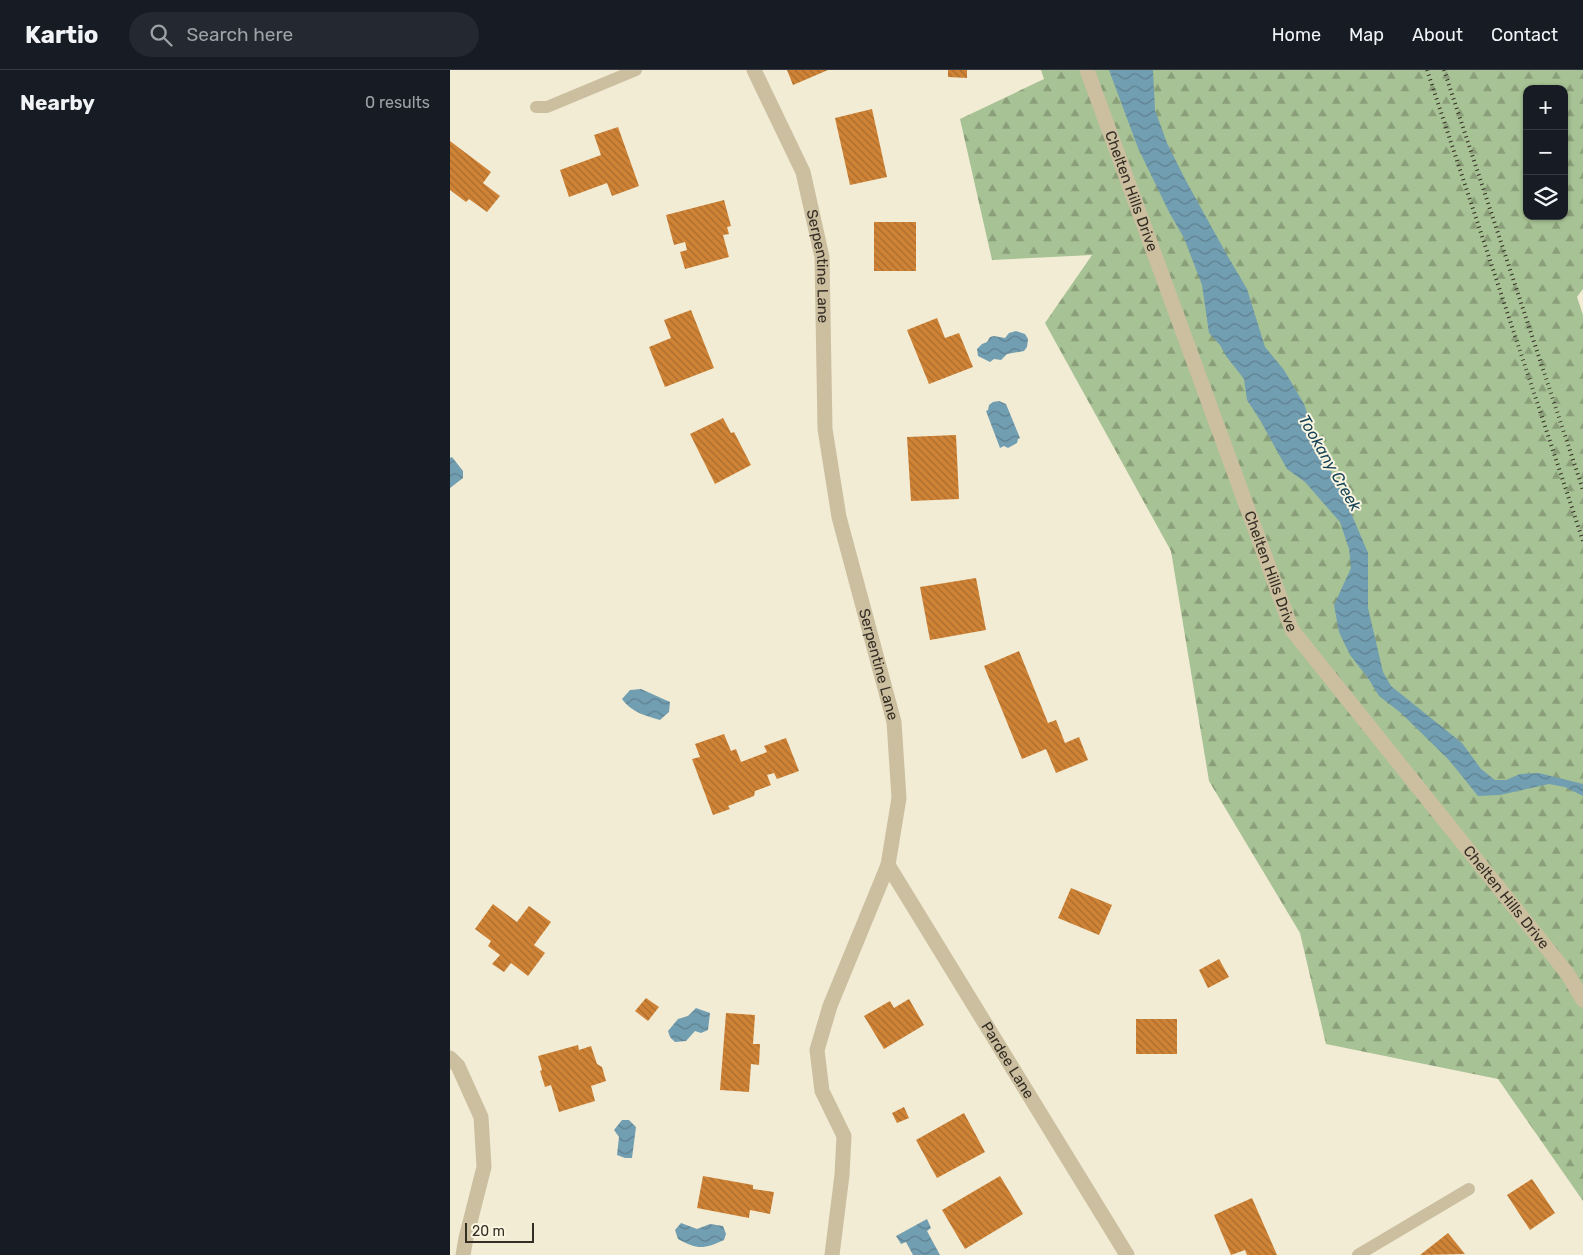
<!DOCTYPE html>
<html lang="en">
<head>
<meta charset="utf-8">
<style>
	body { margin:0; font-family:Rubik,sans-serif; background:#242831; color:#f1f3f6 }
	.controls { position:absolute; right:15px; top:15px; display:grid; overflow:hidden; border-radius:10px; box-shadow:0 1px 4px #0004 }
	.controls button { width:45px; height:45px; display:grid; place-items:center; padding:0; border:0; border-bottom:1px solid #363941; background:#171b24; color:#f1f3f6; font:25px sans-serif }
	.scale { position:absolute; left:15px; bottom:12px; width:69px; box-sizing:border-box; padding-left:5px; border:2px solid #342d24; border-top:0; font-size:14px; line-height:18px; white-space:nowrap; color:#342d24; -webkit-text-stroke:4px #faf5e1; paint-order:stroke }
	.list { margin:0; padding:0; list-style:none }
	h2 { display:flex; justify-content:space-between; align-items:center; height:65px; margin:0; padding:0 20px; font-size:21px }
	h2 small { font-size:16px; font-weight:400; color:#9ea1a6 }
	.icon { flex:none; width:28px; height:28px; fill:none; stroke:currentColor; stroke-width:2; stroke-linecap:round; stroke-linejoin:round }
	.map { position:relative; flex:none; width:1133px; height:1185px; overflow:hidden }
	header { display:flex; align-items:center; gap:30px; box-sizing:border-box; height:70px; padding:0 25px; background:#171b24; border-bottom:1px solid #363941 }
	header strong { font-size:24px }
	nav { display:flex; gap:28px; margin-inline-start:auto; font-size:18px }
	.search { width:350px; height:45px; background:#242831; display:flex; align-items:center; gap:12px; box-sizing:border-box; padding:0 18px; border-radius:28px; color:#9ea1a6; font-size:19px }
	main { display:flex }
	aside { flex:1; background:#171b24 }
	.map>svg:first-child { display:block }
	.forest { fill:url(#forest-firs); fill-rule:evenodd }
	.water { fill:url(#water-waves) }
	.building { fill:url(#building-back-hatch) }
	.lines { fill:none; stroke-linecap:round; stroke-linejoin:round }
	.lane { stroke:#cbbfa0; stroke-width:12 }
	.street { stroke:#cbbfa0; stroke-width:15 }
	.rail { stroke:#342d24; stroke-width:4; stroke-dasharray:1 4; stroke-linecap:butt }
	.labels { text-anchor:middle; dominant-baseline:central; stroke-width:4; stroke-linejoin:round; paint-order:stroke }
	.street-label { font-size:15px; fill:#342d24; stroke:#faf5e1 }
	.water-label { font-size:16px; font-style:italic; fill:#174358; stroke:#faf5e1 }
</style>
</head>
<body>
<header>
<strong>Kartio</strong>
<div class="search"><svg class="icon" aria-label="search" viewBox="0 0 24 24"><circle cx="10" cy="10" r="6"/><path d="M15 15l6 6"/></svg>Search here</div>
<nav><a>Home</a><a>Map</a><a>About</a><a>Contact</a></nav>
</header>
<main>
<aside>
<h2>Nearby<small>0 results</small></h2>
<ul class="list">
</ul>
</aside>
<div class="map">
<svg width="1133" height="1185" viewBox="0 0 1133 1185">
	<defs>
		<pattern id="forest-firs" width="22" height="20" patternUnits="userSpaceOnUse" patternTransform="scale(1.25)"><rect width="22" height="20" fill="#a7c294"/><path d="M5 1l3.5 6h-7zM16 11l3.5 6h-7z" fill="#899e79"/></pattern>
		<pattern id="water-waves" width="16" height="10" patternUnits="userSpaceOnUse" patternTransform="scale(1.25)"><rect width="16" height="10" fill="#729eb1"/><path d="M0 5q4-4 8 0t8 0" fill="none" stroke="#5e8190"/></pattern>
		<pattern id="building-back-hatch" width="6" height="6" patternUnits="userSpaceOnUse" patternTransform="scale(1.25)"><rect width="6" height="6" fill="#cf8336"/><path d="M-1 5l2 2M0 0l6 6M5-1l2 2" fill="none" stroke="#a96c2d"/></pattern>
	</defs>
	<rect width="100%" height="100%" fill="#f2ecd5"/>
	<path class="forest" d="M591 0H1133V219L1127 227 1133 245V1131L1048 1009 876 974 850 863 759 711 721 481 595 253 642 185 542 190 510 49 594 9ZM1077 19H1114V146H1077Z"/>
	<path class="water" d="M659 0H703L705 40 717 73 735 109 777 185 797 219 815 277 834 300 854 334 870 380 893 424 918 483V538L933 602 941 616 1012 673 1031 699 1045 710H1056L1070 704 1089 703 1133 714V726L1115 717 1099 714 1050 725 1028 726 999 690 951 643 929 626 918 608 900 585 889 562 884 535 901 498 899 479 890 452 855 412 837 399 810 350 797 330 794 309 776 286 770 275 759 263 752 215 734 168 719 142 688 78Z
		M566 261 575 264 578 269 577 277 574 281 557 284 551 290 544 289 540 292 528 286 527 279 532 274 537 272 540 267 544 266 555 268 559 263Z
		M549 331 556 334 570 368 568 369 567 373 558 378 554 376 550 378 536 341 538 340 539 335 543 332Z
		M2 387 13 401V408L0 418V388Z
		M191 619 220 632 219 642 210 650C196 646 181 642 172 629L180 620Z
		M246 938 260 943 258 960 251 963 245 961 236 971 225 972 220 967 218 961 228 949 238 946Z
		M172 1050H179L186 1057 182 1088H175L167 1085 169 1067 164 1060Z
		M477 1149 481 1158 477 1161 490 1185H463L456 1172 451 1174 446 1166Z
		M231 1153 247 1159 260 1154 273 1156 276 1164 274 1170C254 1179 248 1180 228 1169L225 1160Z"/>
	<path class="building" d="M337 0H378L343 15Z
		M498 0H517V8L498 7Z
		M422 39 437 107 400 115 385 48Z
		M168 57 189 116 162 126 157 113 119 127 110 100 151 85 144 65Z
		M0 71 41 102 33 113 50 126 37 142 19 129 16 132 0 120Z
		M274 130 281 156 277 157 279 164 273 165 279 187 235 199 230 182 237 180 235 172 224 175 216 145Z
		M424 152H466V201H424Z
		M241 240 264 298 215 317 199 277 221 268 214 250Z
		M487 248 495 268 509 263 523 297 479 314 457 260Z
		M273 348 281 363 284 362 301 395 265 414 240 364Z
		M506 365 509 429 461 431 457 367Z
		M526 508 536 560 480 570 470 517Z
		M569 581 598 653 606 650 615 673 629 667 638 690 606 703 596 679 572 689 534 596Z
		M274 664 281 681 286 679 291 692 317 682 314 676 336 668 349 701 327 709 324 703 317 705 321 715 305 721 304 726 278 736 280 739 263 745 242 689 250 687 245 674Z
		M621 818 662 835 649 865 608 848Z
		M43 834 67 852 79 836 101 852 84 875 95 883 78 906 61 893 54 902 42 894 50 885 38 876 41 871 25 859Z
		M769 889 779 907 758 918 749 900Z
		M196 928 209 937 198 951 185 941Z
		M459 929 474 955 434 979 414 946 440 931 444 938Z
		M276 943 305 945 303 974H310L309 995 301 994 299 1022 270 1020Z
		M686 949H727V984H686Z
		M128 975 129 980 141 976 147 994 152 997 156 1011 141 1016 145 1031 109 1042 101 1015 95 1017 90 1001 92 1000 88 986Z
		M454 1037 459 1048 447 1053 442 1043Z
		M514 1043 535 1082 487 1108 466 1070Z
		M253 1106 303 1115V1119L324 1122 320 1144 300 1140 299 1148 247 1138Z
		M550 1106 573 1144 515 1179 492 1140Z
		M1082 1109 1105 1143 1080 1160 1057 1125Z
		M802 1128 827 1185H797L795 1180 781 1185 764 1145Z
		M998 1163 1015 1184 970 1185Z"/>
	<g class="lines">
		<path class="lane" d="M86 37H97L186 0
			M908 1185 1019 1119"/>
		<g class="street">
			<path id="s1" d="M304 0 353 102 372 187 375 359 389 447 444 652 449 728 438 795 380 936 367 980 372 1021 394 1066 392 1105 382 1185"/>
			<path id="s2" d="M637 0 842 560 1117 903 1133 930"/>
			<path id="s3" d="M438 795 677 1185"/>
			<path d="M0 988 8 996 31 1047 34 1097 16 1168 13 1185"/>
		</g>
		<path class="rail" d="M977 0 1133 471
			M994 0 1133 420"/>
	</g>
	<g class="labels">
		<g class="street-label">
			<text stroke="none"><textPath href="#s2" startOffset="129">Chelten Hills Drive</textPath></text>
			<text stroke="none"><textPath href="#s1" startOffset="209">Serpentine Lane</textPath></text>
			<text stroke="none"><textPath href="#s2" startOffset="534">Chelten Hills Drive</textPath></text>
			<text stroke="none"><textPath href="#s1" startOffset="614">Serpentine Lane</textPath></text>
			<text stroke="none"><textPath href="#s2" startOffset="939">Chelten Hills Drive</textPath></text>
			<text stroke="none"><textPath href="#s3" startOffset="229">Pardee Lane</textPath></text>
		</g>
		<g class="water-label">
			<text transform="translate(880 393) rotate(60)">Tookany Creek</text>
		</g>
	</g>
</svg>
<div class="controls">
<button>+</button>
<button>−</button>
<button><svg class="icon" aria-label="layers" viewBox="0 0 24 24"><path d="M12 4l9 5-9 5-9-5zM3 14l9 5 9-5"/></svg></button>
</div>
<div class="scale">20 m</div>
</div>
</main>
</body>
</html>
